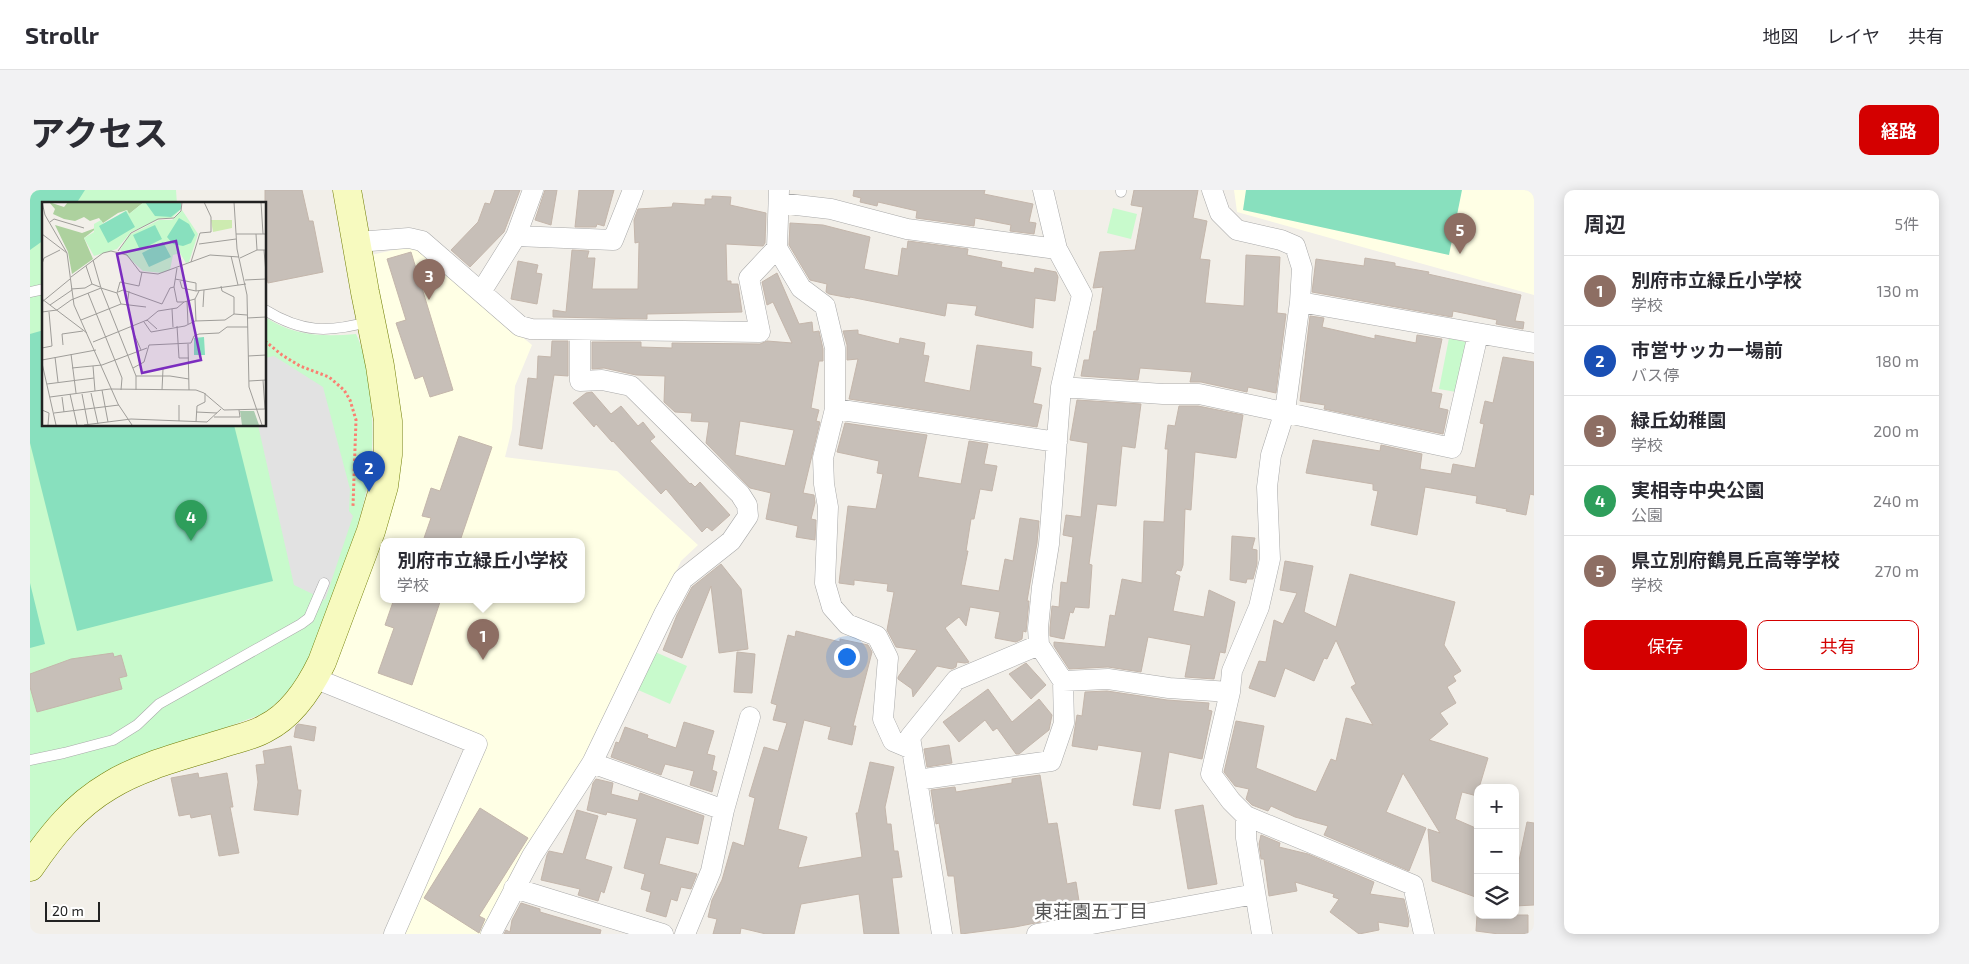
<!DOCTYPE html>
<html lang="ja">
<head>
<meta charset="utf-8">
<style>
	body { margin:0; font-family:"Exo 2","Noto Sans JP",sans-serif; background:#f2f2f3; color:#2b2b33 }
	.controls { position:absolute; right:15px; bottom:15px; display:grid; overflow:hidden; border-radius:10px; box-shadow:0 2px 12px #0003 }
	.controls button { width:45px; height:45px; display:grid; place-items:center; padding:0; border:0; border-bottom:1px solid #e1e1e2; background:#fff; color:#2b2b33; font:25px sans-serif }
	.scale { position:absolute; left:15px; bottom:12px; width:55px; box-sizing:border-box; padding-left:5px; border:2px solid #222; border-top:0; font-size:14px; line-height:18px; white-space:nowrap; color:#222; -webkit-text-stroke:4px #fff; paint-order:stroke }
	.you { position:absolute; left:816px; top:466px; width:18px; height:18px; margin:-12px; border:4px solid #fff; border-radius:50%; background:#1a73e8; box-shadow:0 0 0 8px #1a73e833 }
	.badge { display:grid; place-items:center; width:32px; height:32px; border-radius:50%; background:#d40000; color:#fff; font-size:16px; font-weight:700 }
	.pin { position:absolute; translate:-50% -41px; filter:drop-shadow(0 1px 2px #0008) }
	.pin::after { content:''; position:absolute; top:26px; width:18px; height:15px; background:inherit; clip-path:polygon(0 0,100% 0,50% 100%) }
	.popup { position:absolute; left:350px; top:348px; width:205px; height:65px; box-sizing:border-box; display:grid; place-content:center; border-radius:10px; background:#fff; filter:drop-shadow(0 1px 4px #0005); font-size:16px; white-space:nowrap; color:#7c7c81 }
	.popup b { font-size:19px; color:#2b2b33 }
	.popup::after { content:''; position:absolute; left:50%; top:100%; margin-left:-10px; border:10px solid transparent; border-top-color:#fff }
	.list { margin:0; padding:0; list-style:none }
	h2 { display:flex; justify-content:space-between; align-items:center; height:65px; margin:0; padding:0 20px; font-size:21px }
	h2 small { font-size:16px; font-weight:400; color:#7c7c81 }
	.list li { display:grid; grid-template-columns:32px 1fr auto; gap:15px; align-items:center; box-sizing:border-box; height:70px; padding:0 20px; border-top:1px solid #e1e1e2 }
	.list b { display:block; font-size:19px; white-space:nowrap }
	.list p { margin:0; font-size:16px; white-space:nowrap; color:#7c7c81 }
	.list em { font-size:16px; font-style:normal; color:#7c7c81 }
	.actions { display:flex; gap:10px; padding:15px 20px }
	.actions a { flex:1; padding:11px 0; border:1px solid #d40000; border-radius:10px; text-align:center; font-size:18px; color:#d40000 }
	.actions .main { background:#d40000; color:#fff }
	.icon { flex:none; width:28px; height:28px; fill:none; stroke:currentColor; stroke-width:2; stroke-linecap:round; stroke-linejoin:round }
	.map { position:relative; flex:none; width:1504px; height:744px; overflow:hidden; border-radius:10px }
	header { display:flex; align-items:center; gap:30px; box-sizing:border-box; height:70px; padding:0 25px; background:#fff; border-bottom:1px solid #e1e1e2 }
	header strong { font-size:24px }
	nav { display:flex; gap:28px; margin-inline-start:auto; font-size:18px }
	.intro { display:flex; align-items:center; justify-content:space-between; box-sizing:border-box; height:120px; padding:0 30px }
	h1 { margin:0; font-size:35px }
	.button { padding:12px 22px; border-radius:10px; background:#d40000; color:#fff; font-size:18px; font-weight:700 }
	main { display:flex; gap:30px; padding:0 30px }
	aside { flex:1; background:#fff; border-radius:10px; box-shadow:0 2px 12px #0003 }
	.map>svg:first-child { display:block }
	.education { fill:#ffffe5; fill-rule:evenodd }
	.park { fill:#c8facc }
	.pitch { fill:#88e0be }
	.parking { fill:#e2e2e2 }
	.building { fill:#c7bfb8; stroke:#c4b6ab; fill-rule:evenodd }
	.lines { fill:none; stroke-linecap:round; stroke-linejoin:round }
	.lane-casing { stroke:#a9a9a9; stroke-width:11 }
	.street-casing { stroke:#a9a9a9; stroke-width:21 }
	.secondary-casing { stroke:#707d05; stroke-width:29 }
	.path { stroke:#fa8072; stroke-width:3; stroke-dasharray:2.5 2.5; stroke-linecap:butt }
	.lane { stroke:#fff; stroke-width:10 }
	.street { stroke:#fff; stroke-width:20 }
	.secondary { stroke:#f7fabf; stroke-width:28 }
	.labels { text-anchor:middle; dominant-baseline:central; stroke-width:5; stroke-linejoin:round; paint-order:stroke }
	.neighbourhood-label { font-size:19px; fill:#555; stroke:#fff }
	.inset-road { fill:none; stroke:#9f9d99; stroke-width:1 }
	.view { fill:#7b2cbf; fill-opacity:0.15; stroke:#7b2cbf; stroke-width:2.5 }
	.inset-edge { fill:none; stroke:#222; stroke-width:2.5 }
</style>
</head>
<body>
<header>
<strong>Strollr</strong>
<nav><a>地図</a><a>レイヤ</a><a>共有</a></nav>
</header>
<div class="intro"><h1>アクセス</h1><a class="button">経路</a></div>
<main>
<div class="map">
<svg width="1504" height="744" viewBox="0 0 1504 744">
	<rect width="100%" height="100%" fill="#f2efe9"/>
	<path class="education" d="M1204 0H1504V105L1207 22Z
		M382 56 502 155 485 196 482 239 475 267 587 281 668 355 651 371 569 544 451 744H373L454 549 296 481 370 271V213L341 65ZM354 351H552V409H354Z"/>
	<path class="park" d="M0 0H146L147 14H14V235H235V127C263 146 294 147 326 144 341 174 345 237 341 271 336 322 315 373 297 420 290 437 285 457 276 473 266 493 251 512 232 524L141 558 0 656Z
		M1083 18 1107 24 1101 49 1077 43Z
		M1419 148 1436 152 1441 160 1432 203 1409 199Z
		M623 461 657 476 640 514 606 499Z"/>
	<path class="pitch" d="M0 0H55L46 14H14V50L0 60Z
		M1216 0H1432L1419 65 1213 20Z
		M14 140V235H204L243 391 47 441 0 253V144Z
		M0 393 15 454 0 458Z"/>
	<path class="parking" d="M244 166 293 197 320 299 319 321 323 326 295 410 264 395 228 235H235V168Z"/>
	<path class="building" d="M235 0H272L279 31H283L293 82 238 93 235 78Z
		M465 0H490L474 42 440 77 421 60 448 32 455 13 460 14Z
		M515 0H527L521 35 505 30Z
		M549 0H584L574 36 567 34 566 37H545Z
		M824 0H955L954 4 1003 14 999 32 1006 33 1004 44 980 41 981 35 945 28 944 36 886 28 887 21 848 12 847 16 830 12 831 8 823 6Z
		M1104 0H1168L1163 28 1177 31 1170 69 1180 70 1175 113 1214 116 1216 65 1250 67 1247 123 1256 124 1246 203 1218 197 1217 202 1171 192H1160L1162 182 1110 178 1108 190 1051 186 1054 170H1059L1064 141H1066L1073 97 1063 98 1070 62 1105 60 1113 17 1101 15Z
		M682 6 701 7 700 15 736 23 735 53 733 56 696 54 697 91H701V94H708L712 122 617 124V129L523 127V120L536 122 542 60 559 61 557 68H565L562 99H608L609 52 605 53 604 30 608 19 642 17 643 13 675 15V9H682Z
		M760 33 793 35 840 47 834 79 868 86 872 58 877 59 878 51 938 59 937 65 972 72 971 77 1004 83 1005 78 1026 82 1028 87 1025 111 1005 108 1003 138 945 125 947 116 917 113 915 126 820 107V108L799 104 796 102 797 94 780 90 759 55Z
		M381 62 423 200 400 207 393 186 385 189 366 133 376 130 357 69Z
		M1335 68 1365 73V76L1399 82 1398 84 1491 105 1485 131 1494 132 1493 139 1466 134 1467 130 1423 121 1422 127 1282 102 1286 69 1334 76Z
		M488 71 508 75 506 83 512 84 507 114 481 109Z
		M747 83 769 134 782 132 783 142 789 141 793 159V171H789L781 218 789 220 786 231 790 232 773 303 784 305 785 313 781 329 786 330 785 350 766 347 768 336 736 329 741 303 720 298 676 253 679 232 661 231 662 223 645 222 634 212 635 186 606 185 574 178 562 179V152H611V157L642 158V153L730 154 737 151 762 153 743 112 737 115 732 92ZM710 231 764 240 755 276 705 265Z
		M1280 126 1294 128 1292 137 1345 149V145L1386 153 1387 145 1412 149 1401 202 1412 204 1409 218 1418 220 1413 244 1294 219 1295 215 1270 211Z
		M828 140V144L869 154 870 148 895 153 893 165 899 166 894 192 940 201 947 155 1002 162 1001 176 1011 178 1003 213 1012 215 1007 237 819 209 828 169 817 170V155L813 141Z
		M522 151H538V186L524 185 512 259 489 255 498 188 507 189 508 166 521 167Z
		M1473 167 1504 172V305L1500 304 1496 325 1476 321 1477 319 1446 313 1447 306 1395 297 1387 345 1341 335 1348 301 1343 300V294L1276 283 1283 250 1350 261 1351 255 1392 264 1390 279 1421 284 1423 274 1445 278 1454 234 1450 233 1455 211 1463 213Z
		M562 202 581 224 591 216 608 236 613 232 625 247 620 251 660 294 661 293 665 297 670 292 700 325 682 341 677 337 672 342 636 299 631 304 583 251 582 252 566 234 564 237 543 213 556 203Z
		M1047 210 1111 214 1105 258 1092 256 1086 316 1067 314 1059 374 1062 375 1059 418 1045 417 1043 423 1040 422 1034 449 1020 446V438L1022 416 1029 417 1031 392 1037 393 1043 347 1033 345 1036 325 1051 327 1058 253 1040 250Z
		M1149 216H1168L1213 225 1206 268 1165 262 1161 320 1155 319 1153 375 1151 381 1147 380 1145 384 1150 386 1143 421 1174 427 1179 400 1205 412 1195 463 1190 462 1184 489 1155 487 1161 455 1118 447 1111 482 1078 477 1039 479 1024 456V452L1075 457 1080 425 1085 426 1092 389 1112 393 1114 331 1134 332 1138 259H1135L1138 235 1145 236Z
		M815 233 897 245 888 287 931 294 939 251 958 254 954 274 967 276 962 301 950 299 944 329H941L936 361H938L931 395 969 401 975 369 983 371 990 328 1009 331 1007 353 997 411H999L996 442 993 441 992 449 986 452 965 448 970 422 940 417 936 436 929 427 915 438 939 472 935 473 927 472 926 477 922 479 907 476 883 507 882 499 868 489V487L887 460 866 457 857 440 864 402 857 401 858 394 824 390V395L809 393 818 316 846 319 853 284 847 283 849 271 807 262Z
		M429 246 462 257 430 351H393L401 328 392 326 401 298 410 301Z
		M1202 346 1225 348 1222 359 1227 360V374L1223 389H1217L1216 393 1200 390Z
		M1255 371 1283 376 1274 422 1306 437 1320 384 1425 412 1414 455 1431 481 1423 486 1426 491 1417 497 1426 513 1410 523 1418 534 1399 550 1458 568 1449 598H1448L1447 606 1432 602 1425 629 1448 639V708L1402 691 1398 639 1410 643 1373 583 1356 622 1396 638 1379 681 1294 645 1298 636 1265 627 1241 616 1238 621 1222 615 1216 609 1219 599 1205 596 1194 582 1206 531 1234 536 1226 578 1286 602 1301 569 1306 571 1316 528 1343 535 1321 497 1326 494 1306 450 1297 469 1294 468 1284 491 1255 478 1245 507 1219 498 1229 471 1236 472 1244 430 1253 434 1267 403 1250 400Z
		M691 374 711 399 718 459 689 463 681 396 652 468 633 460 647 425 662 397Z
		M364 409H411L382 495 348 483 364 438 355 435Z
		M766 441 810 452V449L838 455 842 462 823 536H826L822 555 798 549 801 537 774 530 748 639 777 647 768 678 832 667 826 623H828L840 572 864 577 855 617 857 634H861L864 661H868L872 687 862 688 869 744H834L829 704 771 714 764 744H736L711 738 710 744H683L687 729 678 727 682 710 692 690 703 652 714 656 725 608 719 606 734 557 748 561 757 533 743 530 747 515 741 513 758 445 765 447Z
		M707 462 725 464 722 503 704 502Z
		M83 463 84 467 91 465 97 486 89 488 92 499 7 522 0 497V484L41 469Z
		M996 473 1016 495 1001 509 979 484Z
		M958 499 982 532 1009 509 1022 525 1019 540 989 564H986L967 538 963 541 955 530 929 552 913 532Z
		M1077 501 1137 510 1179 513 1178 520 1182 521 1172 569 1139 562 1130 619 1103 615 1112 562 1068 555 1067 560 1042 556 1047 525 1052 526 1055 502Z
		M654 532 684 541 677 564 685 566 682 580 687 582 682 602 660 595 664 581 635 574 631 585 581 567 586 552 589 553 595 537 618 545 617 548 646 558Z
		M268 534 286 537 284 551 264 547 266 536Z
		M919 555 922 573 897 577 894 559Z
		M261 556 268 600H271L268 625 224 620 228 592 226 575 235 574 233 561Z
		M168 583 169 588 197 583 203 617H200L209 663 189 666 181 624 161 628 160 624 149 626 141 588Z
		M1010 585 1018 634 1027 633 1037 694 1046 692 1051 724 985 737 931 744 924 686H918L909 633 906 634 901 600 925 597 926 602 982 593V589Z
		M566 589 583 593 581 604 608 611 610 603 674 626 668 654 636 647 629 674 667 684 661 699 651 697 647 711 641 709 636 727 616 721 621 702 611 699 615 684 594 678 607 629 577 622 576 625 557 620 563 593Z
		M1173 615 1187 694 1158 699 1145 620Z
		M450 618 498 648 449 726 455 729 449 743 394 708Z
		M547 620 568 626 555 669 582 677 574 703 571 701 568 711 548 705 550 699 511 690 517 665 519 661 533 664Z
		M1497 632 1504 633V715L1485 716V690Z
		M1231 645 1250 653 1249 657 1278 664 1344 692 1340 704 1374 709 1379 731 1378 737 1348 732 1349 740 1329 744 1300 722 1309 709 1303 707 1304 704 1265 692 1267 701 1239 706 1234 669H1231L1229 654Z
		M491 713 510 719V722L571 740 570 744H474L476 740 480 742 482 730Z
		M1447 725H1498V744H1469L1446 741Z"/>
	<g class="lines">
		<defs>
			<path id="lane" d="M1091 2V0
				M0 102 14 99
				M235 120C272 143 299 143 341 131
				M0 570 34 563 83 550 107 535 129 514 271 434 279 428 294 393"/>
			<path id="street" d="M749 0 747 58 771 98 795 116 805 158V219L793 268 794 294 798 317 795 393 802 417 817 434 847 446 858 468 853 529 863 551 882 559
				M1182 0 1190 23 1207 40 1251 50 1265 56 1272 78 1270 112 1255 221 1241 265 1237 297 1240 369 1229 417 1202 481 1200 502 1181 584 1201 611 1216 626 1383 695 1394 744
				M749 13 801 19 877 39 1027 59
				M486 46 583 50 603 0
				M327 52 379 48 392 51 490 136 501 139 730 142 719 88 747 58
				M451 102 486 46 503 0
				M1270 112 1504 153
				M1031 197 1133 204H1169L1422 258 1448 144
				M805 219 1027 252
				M284 488 447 554 364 744
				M1033 491 1078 489 1139 498 1200 502
				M562 573 694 620
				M887 590 1021 571 1034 533 1033 491 1009 455 1008 438 1012 397 1019 354 1031 197 1052 105 1027 59 1013 0
				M1216 626V648L1232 744
				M484 698 633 744
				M461 744 502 666 562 573 634 424 653 389 701 351 718 326 717 315 710 304 601 196 572 190 550 191V140
				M655 744 681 681 694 620 720 527
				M912 744 880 547 926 490 1009 455
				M1007 744 1225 704"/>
			<path id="secondary" d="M0 677C22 645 45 616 79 596 112 575 160 564 197 552 210 548 225 545 236 538 262 525 280 497 292 472L341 341 354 296 358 265V231L350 176 335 102 317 0"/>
		</defs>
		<use href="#lane" class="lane-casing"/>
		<use href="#street" class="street-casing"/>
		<use href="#secondary" class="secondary-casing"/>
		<path class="path" d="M235 151 252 165 270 176 299 187 314 200 320 210 326 230 323 316"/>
		<use href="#lane" class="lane"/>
		<use href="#street" class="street"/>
		<use href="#secondary" class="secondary"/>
	</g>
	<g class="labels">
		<g class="neighbourhood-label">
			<text x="1061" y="720">東荘園五丁目</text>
		</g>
	</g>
	<g transform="translate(12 12)">
		<rect width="224" height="224" fill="#f2efe9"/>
		<path d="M169 18H190V26L171 30Z" fill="#cdebb0"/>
		<path d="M7 0 22 5 26 0H102L87 12 85 8 76 11 61 21 57 16 48 19 42 15 33 19 22 17 11 12 13 7ZM13 23 40 31 56 25 42 36 51 57 30 72 26 50Z" fill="#add19e"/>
		<path d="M198 209H212L217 223H200Z" fill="#aacbaf"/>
		<path d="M102 0H139V7L130 16H120L89 30 75 47 52 54 42 36 52 30V22L59 18 61 22 85 8 87 12ZM140 8 156 32 147 60 144 61 138 51 131 53 128 68 120 71 101 69 78 48 87 33 117 18H130Z" fill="#c8facc"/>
		<path d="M103 0H139V7L129 15 113 14ZM84 9 93 25 66 41 57 24ZM137 16 147 22 153 33 149 41 141 44 131 42 125 35ZM113 23 120 37 98 48 91 33ZM121 40 129 55 107 65 100 51ZM162 135 163 153H152V136Z" fill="#88e0be"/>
		<path class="inset-road" d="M0 0 3 13 25 51 32 103 76 202 90 223M192 0 195 47 205 93 207 185 220 223M219 0 221 32M8 20 12 17 42 26M0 32 25 51M194 32H224M214 32 215 48H224M157 42 194 37M222 48 224 71M76 49 89 31 116 17 132 16 139 9 140 0M189 54 196 83M198 56 215 48M51 58 59 86 75 91M149 60 158 31 169 30V15L162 0M0 62 2 56 18 48M44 64 50 82 58 85M135 66 132 85 135 100H142M29 75 61 51 69 49 85 53 98 70 116 72 168 53 197 55M133 77 154 81V89M203 78 224 77M138 79 140 86 154 89 204 82M179 84 180 89 192 95V112M29 87 43 86 50 82M76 90 81 88 120 102 128 86 132 85M46 91 80 176 79 188M0 97 45 131M153 97 154 119M145 99 146 122M0 100 28 77M79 102 75 91 78 80 97 84 100 70M8 103 30 88M85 104 87 89M161 105 162 88M130 107 131 125M0 110 15 108 29 98 59 86 94 174V188M205 116 224 115M39 118 79 102 104 105M104 119 116 109 135 106 142 100 153 97 157 89M102 120 109 130 143 124 153 119 183 118 192 112 205 113M135 124 137 156H147M89 125 99 148M51 140 105 118 115 127M146 142 147 188M21 143 20 132 41 129M0 146 10 144 7 110M29 152 34 191M206 154 224 153M13 155 16 180M0 158 54 148M0 161 14 223M51 164 53 189M30 166 60 163 105 146M91 166 102 160 107 143 149 141 152 134 157 132 177 131 185 125H206M94 174H128L147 177M221 178 223 207M207 179 224 178M5 182 52 176M60 188 66 220M120 188 121 167M49 191 56 222M28 192 35 223M40 192 46 223M8 195 68 187 154 188 162 191 182 208 224 207M20 195 22 210M0 208 7 211 6 223M154 210 175 211M12 211 77 203M172 215H198L197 208M137 219V203M154 220 155 204 163 200V191M42 223 89 217 165 220 179 207"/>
		<path class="view" d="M134 39 159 158 100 171 75 52Z"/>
		<rect width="224" height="224" class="inset-edge"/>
	</g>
</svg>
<div class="controls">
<button>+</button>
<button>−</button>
<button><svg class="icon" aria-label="layers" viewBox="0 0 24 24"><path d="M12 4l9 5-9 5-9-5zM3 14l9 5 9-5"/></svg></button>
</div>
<div class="scale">20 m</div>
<div class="you"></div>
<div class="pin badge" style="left:453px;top:470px;background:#8d6e63">1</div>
<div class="popup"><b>別府市立緑丘小学校</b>学校</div>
<div class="pin badge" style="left:339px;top:302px;background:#1a4fb4">2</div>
<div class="pin badge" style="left:399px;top:110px;background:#8d6e63">3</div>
<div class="pin badge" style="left:161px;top:351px;background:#2e9e5b">4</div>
<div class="pin badge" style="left:1430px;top:64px;background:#8d6e63">5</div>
</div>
<aside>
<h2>周辺<small>5件</small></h2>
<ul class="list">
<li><span class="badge" style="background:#8d6e63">1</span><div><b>別府市立緑丘小学校</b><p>学校</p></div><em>130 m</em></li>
<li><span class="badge" style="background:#1a4fb4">2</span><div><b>市営サッカー場前</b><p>バス停</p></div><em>180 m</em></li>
<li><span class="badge" style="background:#8d6e63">3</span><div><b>緑丘幼稚園</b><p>学校</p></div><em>200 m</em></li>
<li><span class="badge" style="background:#2e9e5b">4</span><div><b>実相寺中央公園</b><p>公園</p></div><em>240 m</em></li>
<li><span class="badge" style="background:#8d6e63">5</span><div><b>県立別府鶴見丘高等学校</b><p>学校</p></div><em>270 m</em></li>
</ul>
<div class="actions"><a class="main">保存</a><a>共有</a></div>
</aside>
</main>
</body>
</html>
